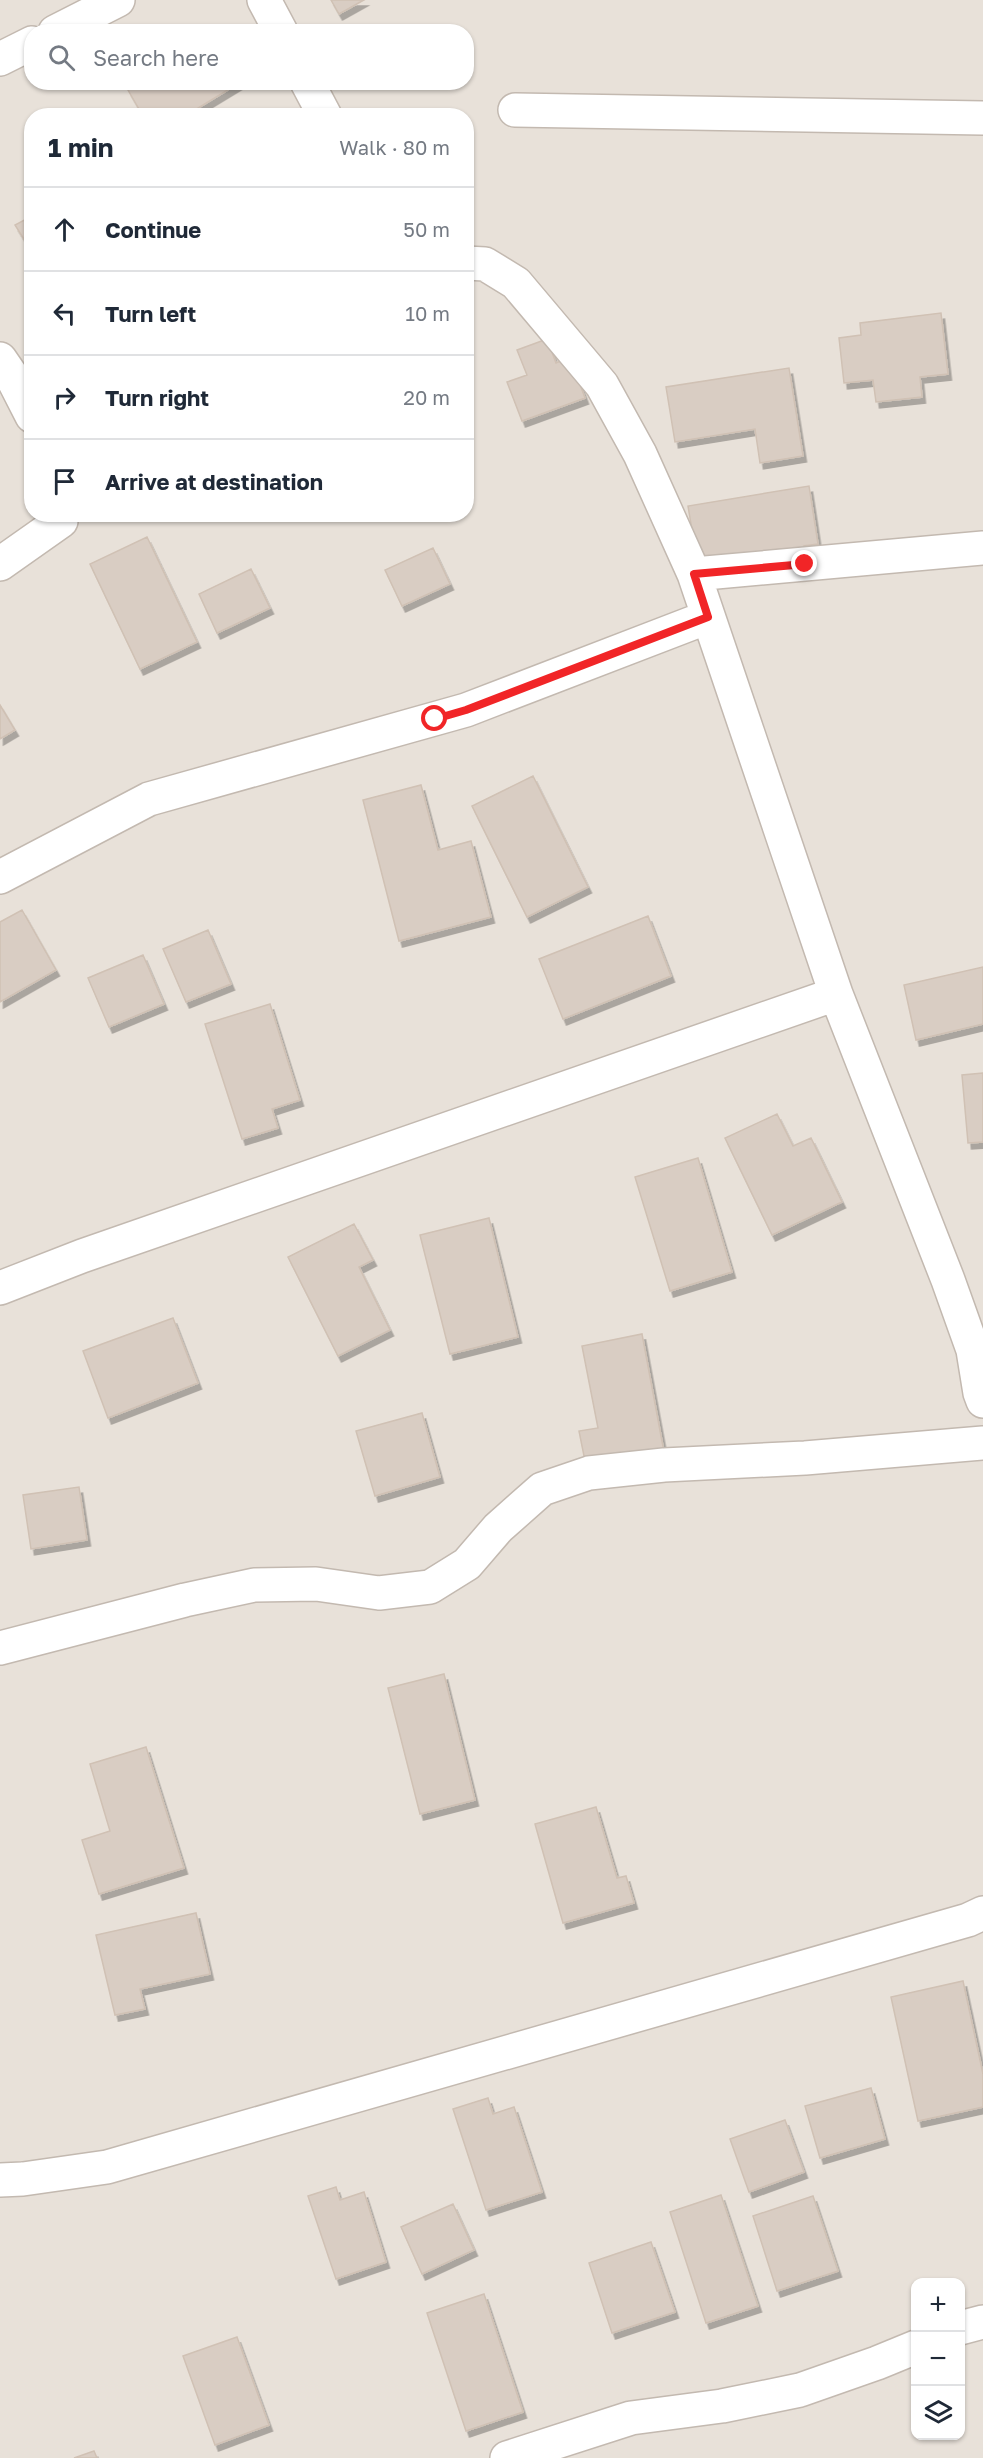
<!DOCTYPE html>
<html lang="en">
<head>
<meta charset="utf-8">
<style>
	body { margin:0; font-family:"Golos Text",sans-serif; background:#f6f6f7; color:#1f2937 }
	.controls { position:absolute; right:18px; bottom:18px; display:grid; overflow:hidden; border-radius:12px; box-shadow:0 2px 4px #0004 }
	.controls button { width:54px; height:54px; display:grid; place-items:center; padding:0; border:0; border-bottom:2px solid #e0e1e3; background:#fff; color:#1f2937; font:30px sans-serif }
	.stop { position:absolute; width:18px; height:18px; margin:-14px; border:4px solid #f12527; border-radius:50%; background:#fff }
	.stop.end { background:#f12527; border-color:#fff; box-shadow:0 2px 6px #0008 }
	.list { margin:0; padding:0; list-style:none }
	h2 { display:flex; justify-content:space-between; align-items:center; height:78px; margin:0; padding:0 24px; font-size:26px }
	h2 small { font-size:20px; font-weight:400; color:#747a83 }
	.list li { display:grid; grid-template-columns:39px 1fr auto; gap:18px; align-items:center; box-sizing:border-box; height:84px; padding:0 24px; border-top:2px solid #e0e1e3 }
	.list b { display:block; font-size:22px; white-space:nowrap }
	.list em { font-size:20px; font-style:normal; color:#747a83 }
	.icon { flex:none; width:33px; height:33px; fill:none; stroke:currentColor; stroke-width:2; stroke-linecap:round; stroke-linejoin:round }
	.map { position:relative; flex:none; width:983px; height:2458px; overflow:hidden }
	.search { position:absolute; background:#fff; box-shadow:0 2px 4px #0004; left:24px; top:24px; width:450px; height:66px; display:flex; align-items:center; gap:15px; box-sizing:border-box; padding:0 21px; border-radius:24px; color:#747a83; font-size:22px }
	.panel { position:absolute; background:#fff; box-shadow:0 2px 4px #0004; left:24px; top:108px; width:450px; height:414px; border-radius:24px }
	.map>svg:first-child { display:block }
	.residential { fill:#e8e1d9; fill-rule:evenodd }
	.building { fill:#d9cdc3; stroke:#d0c1b4; stroke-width:1.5; filter:url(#shadow) }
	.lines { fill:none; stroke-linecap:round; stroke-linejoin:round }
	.minor-casing { stroke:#c3b9b0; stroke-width:36 }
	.minor { stroke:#fff; stroke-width:33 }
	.route { stroke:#f12527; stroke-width:8 }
</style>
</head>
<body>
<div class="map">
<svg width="983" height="2458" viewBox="0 0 983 2458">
	<defs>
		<filter id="shadow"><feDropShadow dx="3.5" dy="6" stdDeviation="0" flood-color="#0004"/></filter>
	</defs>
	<rect width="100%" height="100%" fill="#f4f0ea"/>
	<path class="residential" d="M0 0H983V2458H0ZM32 32H466V82H32ZM32 116H466V514H32ZM916 2282H960V2436H916Z"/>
	<path class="building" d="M331 0H364L339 14Z
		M141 82H241L185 116H143L128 90Z
		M32 216V252L15 225Z
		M941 313 948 374 920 377 922 397 876 402 873 380 844 383 839 338 861 335 860 323Z
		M547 339 556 363 570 357 585 398 522 421 507 382 527 375 517 350Z
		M789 368 803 456 760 463 755 429 675 442 666 387Z
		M809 486 818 544 804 546 807 565 783 569 780 549 698 566 688 506Z
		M147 537 197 642 140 669 90 564Z
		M433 548 450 584 402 606 385 570Z
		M251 569 270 608 217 633 199 594Z
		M0 705 15 730 0 739Z
		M533 776 588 887 527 917 472 806Z
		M421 785 438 850 471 841 491 917 399 941 363 800Z
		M22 910 56 970 0 1002V922Z
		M648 916 671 976 563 1019 539 959Z
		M208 930 231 984 186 1002 163 949Z
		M143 955 164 1004 109 1027 88 978Z
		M983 967V1024L916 1040 904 985Z
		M270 1004 300 1100 272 1109 278 1128 242 1139 205 1024Z
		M983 1073V1142L968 1143 962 1075Z
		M777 1114 793 1146 811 1138 842 1202 772 1235 725 1138Z
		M698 1158 732 1272 670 1291 635 1177Z
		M489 1218 518 1337 450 1354 420 1235Z
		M354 1224 373 1260 359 1267 390 1330 338 1356 288 1257Z
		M173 1318 198 1383 108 1418 83 1351Z
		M642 1334 664 1452 586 1466 579 1431 598 1428 582 1346Z
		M422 1413 440 1477 375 1496 356 1431Z
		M79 1487 87 1540 31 1549 23 1495Z
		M444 1674 475 1800 420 1814 388 1688Z
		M146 1747 184 1868 99 1894 82 1840 110 1831 90 1764Z
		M596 1807 617 1878 626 1876 634 1903 563 1923 535 1824Z
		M196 1913 210 1974 140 1989 145 2009 115 2015 96 1935Z
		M963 1981 983 2074V2107L918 2121 891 1997Z
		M871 2088 885 2139 820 2158 805 2106Z
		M488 2098 493 2114 514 2107 542 2192 486 2210 453 2109Z
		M785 2120 804 2172 749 2192 730 2139Z
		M336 2187 340 2200 364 2192 386 2262 336 2279 308 2196Z
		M721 2195 758 2306 706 2323 670 2212Z
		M813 2196 838 2271 777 2291 753 2216Z
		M453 2204 474 2250 422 2274 401 2227Z
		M651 2242 675 2312 612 2333 589 2263Z
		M484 2294 523 2412 466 2431 427 2313Z
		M237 2337 269 2425 215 2445 183 2356Z
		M94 2451 97 2458H74Z"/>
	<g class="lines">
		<defs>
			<path id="minor" d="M264 0 281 32
				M55 32 118 0
				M0 59 32 43
				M307 82 325 116
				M515 110 983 118
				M466 263 485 264 516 283 602 385 640 454 694 574 836 994 948 1280 973 1350 980 1393 983 1401
				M0 359 11 375 32 416
				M0 564 61 521 59 514
				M694 574 983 548
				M0 877 149 799 466 710 708 617
				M0 1288 82 1256 836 994
				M0 1648 185 1600 254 1585 316 1584 379 1593 430 1587 467 1564 498 1528 542 1489 589 1473 664 1465 805 1458 983 1443
				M0 2180 23 2179 107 2167 968 1920 983 1913
				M960 2328 983 2322
				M507 2458 631 2418 722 2406 800 2390 877 2363 916 2347"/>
		</defs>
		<use href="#minor" class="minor-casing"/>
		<use href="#minor" class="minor"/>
	</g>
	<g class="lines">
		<path class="route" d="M435 719 466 710 708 617 694 574 805 564"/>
	</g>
</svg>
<div class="controls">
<button>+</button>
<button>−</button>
<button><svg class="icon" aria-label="layers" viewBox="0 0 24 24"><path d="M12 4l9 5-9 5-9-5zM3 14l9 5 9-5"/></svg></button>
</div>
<div class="stop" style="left:435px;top:719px"></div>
<div class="stop end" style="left:805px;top:564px"></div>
<div class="search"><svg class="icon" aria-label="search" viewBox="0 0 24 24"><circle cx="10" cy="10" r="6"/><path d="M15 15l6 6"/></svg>Search here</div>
<section class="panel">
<h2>1 min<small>Walk · 80 m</small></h2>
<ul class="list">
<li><svg class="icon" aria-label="ahead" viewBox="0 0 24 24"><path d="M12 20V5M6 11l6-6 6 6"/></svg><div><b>Continue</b></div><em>50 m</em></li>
<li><svg class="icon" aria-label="left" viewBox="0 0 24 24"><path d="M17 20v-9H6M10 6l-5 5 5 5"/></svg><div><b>Turn left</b></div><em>10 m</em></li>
<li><svg class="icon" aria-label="right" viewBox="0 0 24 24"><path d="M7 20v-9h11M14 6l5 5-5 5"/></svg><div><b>Turn right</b></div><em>20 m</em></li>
<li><svg class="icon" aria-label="arrive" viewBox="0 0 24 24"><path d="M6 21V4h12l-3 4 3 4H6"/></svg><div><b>Arrive at destination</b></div></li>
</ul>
</section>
</div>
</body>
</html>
